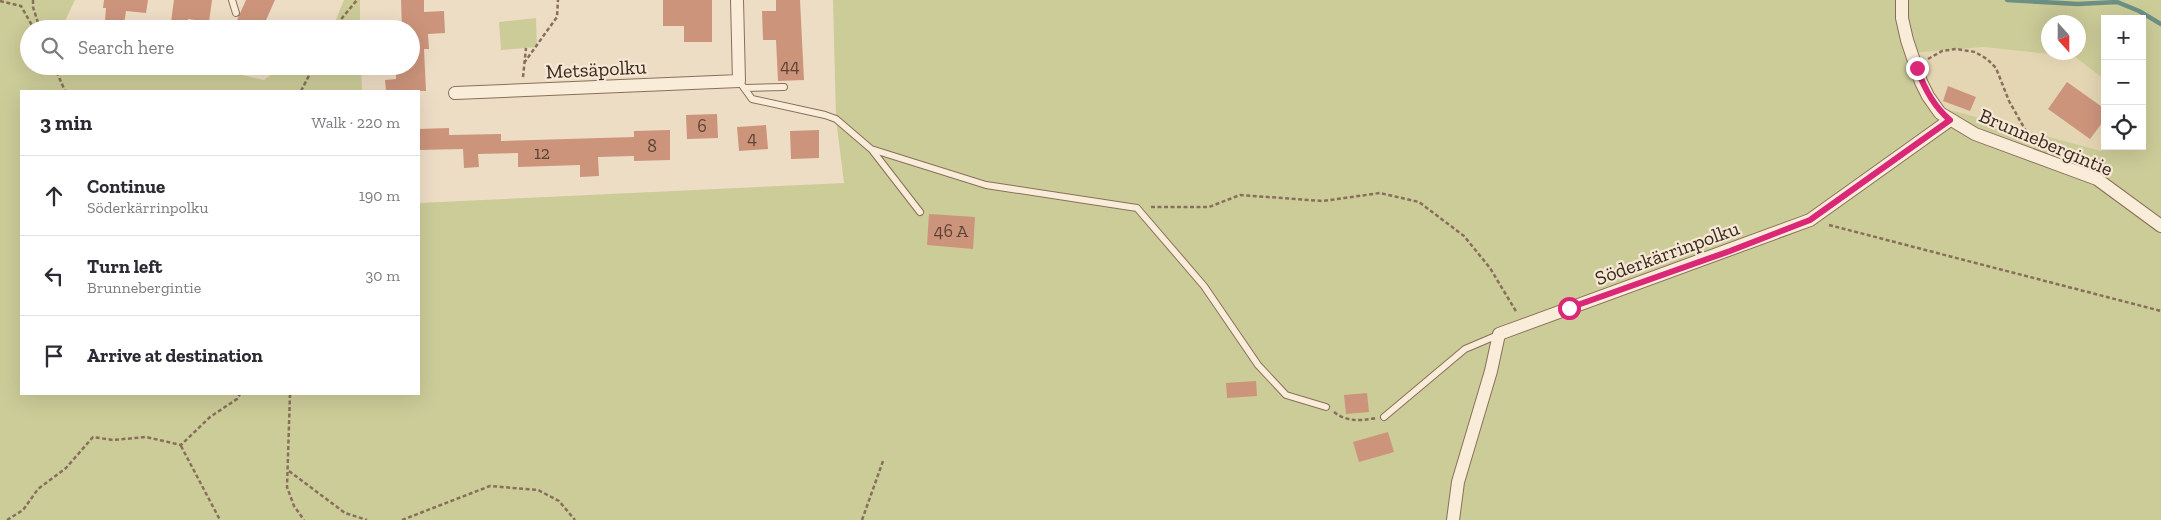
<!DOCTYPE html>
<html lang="en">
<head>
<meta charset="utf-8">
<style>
	body { margin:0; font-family:"Zilla Slab",serif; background:#f7f7f7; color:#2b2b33 }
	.controls { position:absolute; right:15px; top:15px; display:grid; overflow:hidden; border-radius:0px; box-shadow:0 5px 20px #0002 }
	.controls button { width:45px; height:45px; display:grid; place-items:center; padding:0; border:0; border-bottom:1px solid #e1e1e2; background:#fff; color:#2b2b33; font:25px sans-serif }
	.compass { position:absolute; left:2041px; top:15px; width:45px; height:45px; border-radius:50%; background:#fff; box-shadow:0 5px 20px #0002; rotate:159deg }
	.stop { position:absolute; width:15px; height:15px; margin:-11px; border:4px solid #db2777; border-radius:50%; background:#fff }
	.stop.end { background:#db2777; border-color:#fff; box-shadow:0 1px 5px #0008 }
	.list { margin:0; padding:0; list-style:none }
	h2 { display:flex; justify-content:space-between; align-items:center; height:65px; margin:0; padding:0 20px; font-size:21px }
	h2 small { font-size:16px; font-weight:400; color:#7c7c81 }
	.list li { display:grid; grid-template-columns:32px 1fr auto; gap:15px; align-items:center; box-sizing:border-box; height:80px; padding:0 20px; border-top:1px solid #e1e1e2 }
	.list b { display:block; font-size:19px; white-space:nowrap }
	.list p { margin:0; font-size:16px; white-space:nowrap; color:#7c7c81 }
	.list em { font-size:16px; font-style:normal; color:#7c7c81 }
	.icon { flex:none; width:28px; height:28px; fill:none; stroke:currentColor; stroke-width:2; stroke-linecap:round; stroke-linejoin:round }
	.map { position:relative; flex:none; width:2161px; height:520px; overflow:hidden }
	.search { position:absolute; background:#fff; box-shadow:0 5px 20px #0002; left:20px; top:20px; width:400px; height:55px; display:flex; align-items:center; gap:12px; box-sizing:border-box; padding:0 18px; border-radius:28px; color:#7c7c81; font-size:19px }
	.panel { position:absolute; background:#fff; box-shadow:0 5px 20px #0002; left:20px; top:90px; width:400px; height:305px; border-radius:0px }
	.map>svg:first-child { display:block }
	.farmland { fill:#e4d6b3 }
	.green { fill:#cc9; fill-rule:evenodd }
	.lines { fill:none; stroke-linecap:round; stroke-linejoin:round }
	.stream { stroke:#6d9084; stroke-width:4.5 }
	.building { fill:#cc947b }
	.lane-casing { stroke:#896f5b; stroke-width:8 }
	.street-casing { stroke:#896f5b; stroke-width:14 }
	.path { stroke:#896f5b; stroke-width:2.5; stroke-dasharray:4 2.5; stroke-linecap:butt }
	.lane { stroke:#f9ecd9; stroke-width:6 }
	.street { stroke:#f9ecd9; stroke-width:12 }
	.route { stroke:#db2777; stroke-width:6 }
	.labels { text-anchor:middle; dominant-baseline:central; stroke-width:4.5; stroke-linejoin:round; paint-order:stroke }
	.number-label { font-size:18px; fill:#5e4436 }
	.street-label { font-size:20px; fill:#39291f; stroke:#f6e8d5 }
</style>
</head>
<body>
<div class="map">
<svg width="2161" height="520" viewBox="0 0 2161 520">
	<rect width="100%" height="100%" fill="#eeddc5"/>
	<path class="farmland" d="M1984 47 2075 57 2105 80V146L2101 151 1954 111 1940 113 1911 53Z"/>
	<path class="green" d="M0 0H75L61 29H29V66H204L264 80 283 66H361L362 91H21V394H419V203L844 183 836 119 833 0H2161V520H0ZM2105 19H2142V146H2105L2101 151 1954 111 1940 112 1912 53 1984 47 2075 57 2105 80ZM2048 22H2078V52H2048Z
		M344 0H360V29H332Z
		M536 18 537 47 501 50 499 22Z"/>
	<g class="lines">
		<path class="stream" d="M2007 0 2078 4 2117 2 2139 11 2161 24"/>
	</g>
	<path class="building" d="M104 0H148L146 13 126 11 124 24 105 21 106 8H103Z
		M174 0H212L209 22 188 19 187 29H170Z
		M246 0H275L262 29H255L237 20Z
		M401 0H424V12L444 11 445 33 428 34 429 49H424L426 91H386L385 80 396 79V66H411V29H402Z
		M663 0H712V42H684V26H663Z
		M776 0H800L804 80 778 81 776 40H763L762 11H776Z
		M2067 82 2105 109V119L2090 139 2048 109Z
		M1948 86 1976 97 1970 111 1943 101Z
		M717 114 718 138 687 139 686 115Z
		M766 125 768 149 739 151 737 127Z
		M449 128V135L501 134V141L634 137V131L670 130V160L634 161V156L598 157 599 176 580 177V165L518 167V153L478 154 479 167 464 168 463 149 419 150V129Z
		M819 130V158L791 159 790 131Z
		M929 214 975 217 973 249 927 245Z
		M1256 381 1257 396 1227 398 1226 383Z
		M1367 393 1369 412 1346 414 1344 395Z
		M1388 432 1394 452 1359 462 1353 442Z"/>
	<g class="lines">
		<defs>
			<path id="lane" d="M232 0 236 13
				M739 81 752 99 825 115 836 119 871 149 986 185 1137 208 1204 286 1258 365 1286 395 1326 407
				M745 88 784 87
				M872 150 920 212
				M1384 417 1465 349 1498 335"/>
			<path id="street" d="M1902 0V18L1907 40 1921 82 1928 96 1940 113 1975 134 2097 179 2161 226
				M455 93 739 81 737 0
				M1453 520 1458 482 1491 371 1499 334 1810 220 1950 120"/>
		</defs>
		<use href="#lane" class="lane-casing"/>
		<use href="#street" class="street-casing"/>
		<path class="path" d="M33 0V7L40 29
			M0 1 21 6 34 29
			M333 29 357 0
			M1928 59 1942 51 1956 49 1975 52 1987 59 1996 68 2009 101 2031 140
			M524 63 557 17 558 0
			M54 66 65 91
			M523 77 526 48
			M301 91 314 66
			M1151 207H1209L1240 195 1323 201 1380 193 1419 202 1464 236 1490 268 1517 313
			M1829 225 2161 311
			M290 394 287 487 294 506 304 520
			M1334 412C1347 422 1360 421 1376 418
			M181 446 220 520
			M289 471 345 513 367 520
			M7 520 23 510 38 489 66 468 93 437 113 440 146 437 181 445 210 417 237 399 240 394
			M402 520 490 486 538 490 559 501 575 520
			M862 520 883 461"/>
		<use href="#lane" class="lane"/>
		<use href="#street" class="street"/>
	</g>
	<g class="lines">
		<path class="route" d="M1569 308 1730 251 1810 220 1950 120C1933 106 1924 88 1917 68"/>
	</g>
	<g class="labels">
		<g class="number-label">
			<text x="790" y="66">44</text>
			<text x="702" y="126">6</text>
			<text x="752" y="138">4</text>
			<text x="652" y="146">8</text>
			<text x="542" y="153">12</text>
			<text x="951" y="231">46 A</text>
		</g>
		<g class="street-label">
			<text transform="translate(596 69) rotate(-3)">Metsäpolku</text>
			<text transform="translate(2046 142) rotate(23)">Brunnebergintie</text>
			<text transform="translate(1667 253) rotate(-20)">Söderkärrinpolku</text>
		</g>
	</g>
</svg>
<div class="controls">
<button>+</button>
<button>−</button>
<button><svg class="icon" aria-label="locate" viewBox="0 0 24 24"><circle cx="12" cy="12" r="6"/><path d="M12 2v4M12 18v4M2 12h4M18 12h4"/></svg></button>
</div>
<svg class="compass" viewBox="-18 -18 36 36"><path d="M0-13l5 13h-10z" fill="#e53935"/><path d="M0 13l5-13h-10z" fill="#7c7c81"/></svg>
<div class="stop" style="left:1569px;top:308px"></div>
<div class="stop end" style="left:1917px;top:68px"></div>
<div class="search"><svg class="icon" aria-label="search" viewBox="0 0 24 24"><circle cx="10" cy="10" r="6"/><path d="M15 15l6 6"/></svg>Search here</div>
<section class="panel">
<h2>3 min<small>Walk · 220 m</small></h2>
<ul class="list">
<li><svg class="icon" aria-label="ahead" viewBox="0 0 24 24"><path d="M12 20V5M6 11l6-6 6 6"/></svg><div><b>Continue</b><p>Söderkärrinpolku</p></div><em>190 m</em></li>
<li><svg class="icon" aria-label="left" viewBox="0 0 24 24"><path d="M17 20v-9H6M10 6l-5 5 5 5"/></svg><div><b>Turn left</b><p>Brunnebergintie</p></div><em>30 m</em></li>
<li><svg class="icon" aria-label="arrive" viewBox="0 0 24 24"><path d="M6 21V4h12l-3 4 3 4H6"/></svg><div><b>Arrive at destination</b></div></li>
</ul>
</section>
</div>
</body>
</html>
